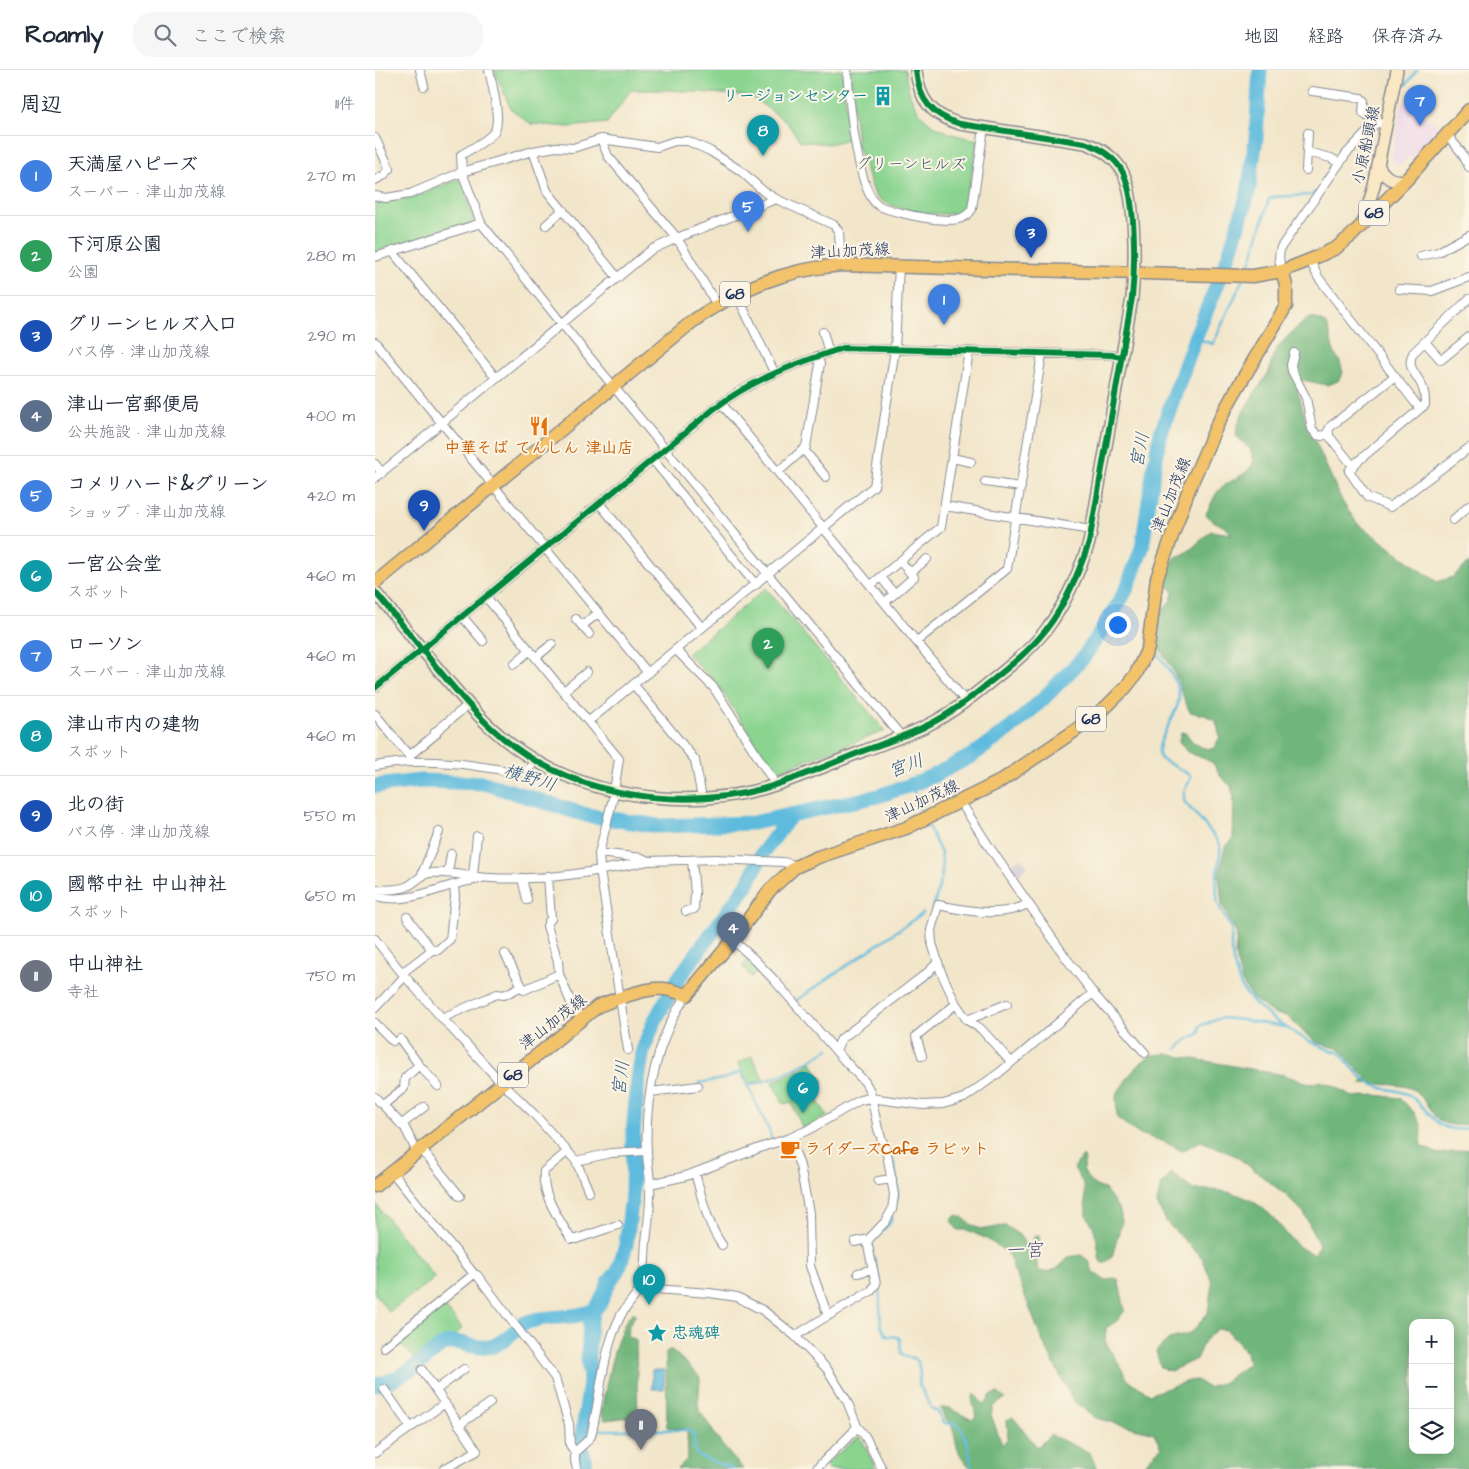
<!DOCTYPE html>
<html lang="ja">
<head>
<meta charset="utf-8">
<style>
	body { margin:0; font-family:"Architects Daughter","Klee One",sans-serif; background:#f6f6f7; color:#1f2937 }
	.controls { position:absolute; right:15px; bottom:15px; display:grid; overflow:hidden; border-radius:10px; box-shadow:0 2px 12px #0003 }
	.controls button { width:45px; height:45px; display:grid; place-items:center; padding:0; border:0; border-bottom:1px solid #e0e1e3; background:#fff; color:#1f2937; font:25px sans-serif }
	.you { position:absolute; left:742px; top:554px; width:18px; height:18px; margin:-12px; border:4px solid #fff; border-radius:50%; background:#1a73e8; box-shadow:0 0 0 8px #1a73e833 }
	.badge { display:grid; place-items:center; width:32px; height:32px; border-radius:50%; background:#db2777; color:#fff; font-size:16px; font-weight:700 }
	.pin { position:absolute; translate:-50% -41px; filter:drop-shadow(0 1px 2px #0008) }
	.pin::after { content:''; position:absolute; top:26px; width:18px; height:15px; background:inherit; clip-path:polygon(0 0,100% 0,50% 100%) }
	.list { margin:0; padding:0; list-style:none }
	h2 { display:flex; justify-content:space-between; align-items:center; height:65px; margin:0; padding:0 20px; font-size:21px }
	h2 small { font-size:16px; font-weight:400; color:#747a83 }
	.list li { display:grid; grid-template-columns:32px 1fr auto; gap:15px; align-items:center; box-sizing:border-box; height:80px; padding:0 20px; border-top:1px solid #e0e1e3 }
	.list b { display:block; font-size:19px; white-space:nowrap }
	.list p { margin:0; font-size:16px; white-space:nowrap; color:#747a83 }
	.list em { font-size:16px; font-style:normal; color:#747a83 }
	.icon { flex:none; width:28px; height:28px; fill:none; stroke:currentColor; stroke-width:2; stroke-linecap:round; stroke-linejoin:round }
	.map { position:relative; flex:none; width:1094px; height:1399px; overflow:hidden }
	header { display:flex; align-items:center; gap:30px; box-sizing:border-box; height:70px; padding:0 25px; background:#fff; border-bottom:1px solid #e0e1e3 }
	header strong { font-size:24px }
	nav { display:flex; gap:28px; margin-inline-start:auto; font-size:18px }
	.search { width:350px; height:45px; background:#f6f6f7; display:flex; align-items:center; gap:12px; box-sizing:border-box; padding:0 18px; border-radius:20px; color:#747a83; font-size:19px }
	main { display:flex }
	aside { flex:1; background:#fff }
	.map>svg:first-child { display:block }
	.built { fill:#ebd1eb }
	.industrial { fill:#cbbfd5 }
	.green { fill:#8ad490; stroke:#528277 }
	.forest { fill:#6fb67a; stroke:#45726c; fill-rule:evenodd }
	.water { fill:#5fbbdd; stroke:#3d759e }
	.lines { fill:none; stroke-linecap:round; stroke-linejoin:round }
	.stream { stroke:#5fbbdd; stroke-width:2.5 }
	.river { stroke:#5fbbdd; stroke-width:15 }
	.street-casing { stroke:#868a94; stroke-width:10 }
	.secondary-casing { stroke:#868a94; stroke-width:14 }
	.primary-casing { stroke:#868a94; stroke-width:15 }
	.street { stroke:#fff; stroke-width:8 }
	.secondary { stroke:#fae7c3; stroke-width:11 }
	.primary { stroke:#f2c36a; stroke-width:12 }
	.cycleway-casing { stroke:#fcf5e5; stroke-width:9 }
	.cycleway { stroke:#00873e; stroke-width:6 }
	.labels { text-anchor:middle; dominant-baseline:central; stroke-width:4; stroke-linejoin:round; paint-order:stroke }
	.shield { fill:#fcf5e5; stroke:#5e6a86; stroke-width:1 }
	.shield-label { font-size:15px; font-weight:bold; fill:#1b2f5e }
	.culture-label { font-size:16px; font-weight:bold; fill:#0d838f; stroke:#fcf5e5; text-anchor:end }
	.street-label { font-size:16px; fill:#1b2f5e; stroke:#fcf5e5 }
	.park-label { font-size:16px; fill:#37586a; stroke:#fcf5e5 }
	.food-label { font-size:16px; font-weight:bold; fill:#c56008; stroke:#fcf5e5 }
	.water-label { font-size:18px; font-style:italic; fill:#2f5984; stroke:#fcf5e5 }
	.quarter-label { font-size:19px; fill:#58568a; stroke:#fcf5e5 }
</style>
</head>
<body>
<header>
<strong>Roamly</strong>
<div class="search"><svg class="icon" aria-label="search" viewBox="0 0 24 24"><circle cx="10" cy="10" r="6"/><path d="M15 15l6 6"/></svg>ここで検索</div>
<nav><a>地図</a><a>経路</a><a>保存済み</a></nav>
</header>
<main>
<aside>
<h2>周辺<small>11件</small></h2>
<ul class="list">
<li><span class="badge" style="background:#3f7fe0">1</span><div><b>天満屋ハピーズ</b><p>スーパー · 津山加茂線</p></div><em>270 m</em></li>
<li><span class="badge" style="background:#2e9e5b">2</span><div><b>下河原公園</b><p>公園</p></div><em>280 m</em></li>
<li><span class="badge" style="background:#1a4fb4">3</span><div><b>グリーンヒルズ入口</b><p>バス停 · 津山加茂線</p></div><em>290 m</em></li>
<li><span class="badge" style="background:#5c6f8a">4</span><div><b>津山一宮郵便局</b><p>公共施設 · 津山加茂線</p></div><em>400 m</em></li>
<li><span class="badge" style="background:#3f7fe0">5</span><div><b>コメリハード&amp;グリーン</b><p>ショップ · 津山加茂線</p></div><em>420 m</em></li>
<li><span class="badge" style="background:#0f9aa8">6</span><div><b>一宮公会堂</b><p>スポット</p></div><em>460 m</em></li>
<li><span class="badge" style="background:#3f7fe0">7</span><div><b>ローソン</b><p>スーパー · 津山加茂線</p></div><em>460 m</em></li>
<li><span class="badge" style="background:#0f9aa8">8</span><div><b>津山市内の建物</b><p>スポット</p></div><em>460 m</em></li>
<li><span class="badge" style="background:#1a4fb4">9</span><div><b>北の街</b><p>バス停 · 津山加茂線</p></div><em>550 m</em></li>
<li><span class="badge" style="background:#0f9aa8">10</span><div><b>國幣中社 中山神社</b><p>スポット</p></div><em>650 m</em></li>
<li><span class="badge" style="background:#6b7280">11</span><div><b>中山神社</b><p>寺社</p></div><em>750 m</em></li>
</ul>
</aside>
<div class="map">
<svg width="1094" height="1399" viewBox="0 0 1094 1399">
	<rect width="100%" height="100%" fill="#fcf5e5"/>
	<filter id="ink" filterUnits="userSpaceOnUse"><feTurbulence type="fractalNoise" baseFrequency=".02" numOctaves="2"/><feDisplacementMap in="SourceGraphic" scale="10" xChannelSelector="R" yChannelSelector="G"/><feConvolveMatrix kernelMatrix="1 2 1 2 8 2 1 2 1" color-interpolation-filters="sRGB"/></filter>
	<filter id="wash" filterUnits="userSpaceOnUse"><feTurbulence type="fractalNoise" baseFrequency=".0096" numOctaves="4" result="noise"/><feDisplacementMap in="SourceGraphic" scale="20" xChannelSelector="R" yChannelSelector="G"/><feGaussianBlur stdDeviation="1.12" result="paint"/><feColorMatrix in="noise" values="0 0 0 0 0 0 0 0 0 0 0 0 0 0 0 0 0 1.4 0 .05"/><feComposite in="paint" operator="in"/></filter>
	<g filter="url(#wash)">
		<rect width="100%" height="100%" fill="#f2e6ca"/>
		<path class="built" d="M1028 31 1065 57 1043 83 1030 90 1023 96 1016 89Z"/>
		<path class="industrial" d="M646 788 653 797 639 808 631 798Z"/>
		<path class="green" d="M119 0H467L474 69 454 74 425 71 411 51 375 26 294 20H256L232 53 194 57 155 54 136 39Z
			M475 0H530C535 48 558 62 603 70L589 143C565 146 518 143 500 125L482 75Z
			M83 109 89 115 98 149 97 153 0 182V129C32 134 55 121 83 109Z
			M391 518 510 661 400 702 342 614 312 584Z
			M377 888 388 899 376 907 367 896Z
			M377 986 389 1010 373 1014 363 993Z
			M436 992 449 1012 436 1022 453 1046 428 1059 416 1032 409 1034 397 1012 427 999Z
			M0 1133 60 1208 14 1242 0 1224Z
			M68 1235 87 1258 78 1269 64 1272 39 1288 23 1271Z
			M485 1366 501 1399H453L451 1393Z"/>
		<path class="forest" d="M934 248C960 250 952 265 960 284 961 286 963 288 964 290 966 294 967 299 968 303L963 311 952 315 927 310 922 317 933 360 941 373 967 431 982 453 1062 512 1078 507 1094 493V1054C1050 1062 1059 1027 1033 1017 1022 1014 998 1014 986 1013L992 1008 979 996 965 979 943 973 927 961 912 946 899 944 877 928 867 912 860 885 862 865 847 835 844 804 850 777 858 769 859 729 856 716 846 707 838 693 830 689 812 682 804 671 806 662 811 663C818 674 825 679 838 679L845 667 841 651 830 645 815 642C808 629 805 615 799 602 794 592 786 582 780 572 781 562 781 551 787 541 793 532 797 533 798 521L792 514 794 496 800 487C814 485 824 470 836 461L856 464C850 453 837 454 831 444 836 435 840 422 848 416 860 408 873 405 879 391L875 379 861 366C862 343 883 321 895 300 895 278 918 261 934 248Z
			M791 984 909 1005 936 1014 946 1011 960 1016 978 1027 1000 1025 1025 1028 1038 1041 1047 1057 1046 1076 1063 1084 1094 1079V1399H770L771 1393 786 1377 779 1363 721 1348 698 1331 666 1268 647 1218 637 1197 636 1190 632 1182 610 1168 592 1160H583L576 1151 581 1145C590 1146 595 1157 606 1159 611 1160 624 1156 631 1156L644 1165 653 1177 660 1166H664C667 1180 658 1189 664 1201 676 1204 687 1197 693 1187L706 1185 714 1191 718 1202 731 1211 738 1208 743 1209 750 1240 742 1251 731 1258 730 1271 753 1310 775 1324C791 1320 806 1311 822 1310L833 1318 847 1313 873 1294 871 1282 852 1260 842 1259 829 1271 821 1289 796 1301 786 1298 781 1281 794 1269 811 1265 819 1260 833 1242 837 1213 828 1189 792 1153 782 1134 785 1117 797 1103 818 1120C846 1119 869 1122 891 1141 908 1155 917 1179 940 1184L944 1175 929 1143 911 1125 861 1086 826 1071 807 1081 790 1072 762 1063 742 1048 741 1025 756 1003 768 991 777 985ZM1038 1253H1075V1380H1038Z
			M708 1086 710 1089 708 1100C714 1111 717 1116 730 1119L745 1141 747 1151 737 1187 728 1194 725 1191 722 1170 718 1156 711 1144 709 1115 699 1098Z
			M259 1242 261 1245 254 1254 253 1267 260 1269 261 1271 263 1346 230 1350 226 1345C229 1324 241 1253 259 1242Z
			M294 1280H297L324 1306 325 1310 323 1336 325 1341 347 1375 368 1399H302L313 1388 312 1361 310 1359 292 1357 291 1282Z
			M623 1323 630 1329 618 1336 616 1345 627 1375 633 1368 632 1350 638 1347 662 1377 676 1365 715 1383 722 1399H597C592 1394 587 1389 584 1382 579 1372 581 1354 570 1349L565 1338H575L597 1350 601 1347 597 1328 600 1324 607 1333 610 1334 616 1325Z"/>
		<path class="water" d="M277 1300H289V1319H277Z"/>
		<g class="lines">
			<path class="stream" d="M1031 15 1042 0
				M1000 45 1005 38
				M950 107 954 101
				M871 202 877 188 894 129 898 127 936 125 941 123
				M820 268 838 274 868 209
				M780 580C789 592 802 609 804 624 806 643 775 676 786 689L815 705 816 708 809 721V731C815 739 844 769 845 775 847 785 842 795 842 805 841 812 842 821 842 828 843 840 852 848 856 859 858 864 856 869 856 874 856 886 860 900 864 911 871 937 939 979 964 982 977 996 984 1010 1004 1017 1015 1021 1027 1019 1037 1027 1058 1044 1062 1065 1094 1058
				M536 715 547 742
				M553 756 566 783 567 792V804L551 867 559 893
				M538 918 559 904 561 898
				M422 930 548 843
				M801 979 813 969 822 965 824 963 825 956 846 948 868 950 909 957
				M470 986 468 976 472 969
				M324 1013 348 1009 366 1002 394 1060 397 1070
				M373 1016C406 1007 426 997 454 979
				M516 1084C520 1096 525 1117 522 1130
				M497 1179V1171L515 1153 517 1147
				M499 1187 504 1209 506 1257 512 1266 523 1267 525 1270 526 1283 529 1286 538 1288 543 1292 545 1304 544 1314 556 1338 563 1342 567 1351 570 1353 582 1354C591 1362 596 1386 597 1399
				M222 1360H313L319 1364V1378L321 1383 326 1387 357 1399"/>
			<path class="river" d="M0 716 45 711 109 713 211 745 283 756 378 753 503 726 536 715 562 704 598 685 636 658 666 631 708 588 734 550 752 518 767 478 779 397 786 363 820 268 852 191 873 124 881 68 885 0
				M146 1255C168 1243 195 1251 218 1241
				M0 1315C19 1311 33 1302 48 1291 56 1285 64 1275 73 1273 80 1271 86 1273 93 1275 117 1281 122 1276 141 1260
				M211 1399 206 1374 215 1312 213 1289 215 1253 218 1241 225 1233 234 1212 243 1201 251 1175 257 1126 258 1063 263 1010 268 980 279 952 303 909 372 815 387 784 416 745"/>
		</g>
	</g>
	<g filter="url(#ink)">
		<g class="lines">
			<defs>
				<path id="street" d="M45 0 49 16
					M114 0C117 14 127 51 119 62 111 72 97 78 86 85L87 102 106 153 188 255 526 666
					M472 0C474 26 482 122 503 135 513 141 547 148 559 149 572 150 589 153 597 139L609 58
					M937 21 986 28 989 31 988 43 1001 53
					M1072 65 1087 83 1094 97
					M0 68 15 99 8 106 0 110
					M226 69 233 86 302 168 342 235
					M158 81 172 121 243 208
					M932 82 956 88 964 93
					M931 100 933 63
					M0 126 11 128 35 124 87 102 158 81 181 77 198 78 226 69 282 77 300 71H313L335 81 366 101 388 121 401 129 459 155 464 162 466 195
					M171 155 188 140
					M17 181 121 308
					M1046 186 1063 182 1094 165
					M0 187 106 153
					M935 190 943 207 1045 339
					M907 201C904 191 903 186 906 177L971 84 1001 53 1012 54
					M1024 219 1057 221 1094 207
					M361 223 399 302
					M1094 229 1038 283C1030 299 1044 305 1048 319 1050 324 1050 330 1050 335L1045 339 982 392 974 401 992 427 1015 437 1094 378
					M448 262 454 283
					M0 272 273 603
					M1050 272 1066 290 1094 267
					M919 283 916 295 917 301 931 328 937 359 942 365 947 366 954 363
					M346 333 591 632
					M429 380 451 407
					M577 388 596 392
					M278 390 381 515
					M0 394 7 403
					M978 396 954 366 953 361 956 356 1020 306
					M403 402 431 377 445 294 442 286
					M0 408 276 180 302 168 401 129
					M610 412 646 417
					M224 433 327 558
					M570 436 716 460
					M1078 450 1094 436
					M535 503 552 489
					M506 507 519 524
					M496 515 566 457 594 281
					M111 527 244 689 238 728 224 783 225 800 253 980
					M510 532 539 507 525 491
					M87 546 108 571
					M201 549 214 564
					M207 556 223 543
					M542 571 632 499 667 284
					M301 580 339 618 397 709 399 715
					M161 587 177 574
					M139 594 155 580
					M259 615 320 690 327 728
					M0 618 340 338C378 309 422 293 468 278L736 285 746 287
					M189 621 212 602
					M0 644 34 686 35 689
					M214 651 499 416 520 279 524 195
					M34 686 61 664 60 662 93 635
					M0 696C49 687 96 694 144 703L152 701 160 691
					M585 731 613 775 691 888 718 923 770 983
					M224 783 267 788 273 791 342 789 408 792 416 794 420 797
					M73 803 76 784
					M47 804 64 762
					M98 805 102 766
					M173 806 176 849 174 851 172 856 183 891 184 904 197 935 207 949
					M147 808 152 830
					M0 820C10 819 24 821 33 816 41 812 45 805 54 803 75 801 95 807 115 808 168 811 222 802 273 791
					M0 826C38 836 68 813 105 809
					M311 841 319 839 320 823 317 790
					M32 847 57 880
					M0 869 27 903 67 948 123 1009 159 1044 201 1091 236 1083 272 1081
					M358 870 380 890 400 911 469 990 490 1012 495 1021 503 1059 512 1084 519 1125 517 1140 510 1152 492 1171 501 1214 496 1221 444 1251 420 1266
					M130 884 149 920 184 904
					M27 903 57 880H63L75 869 80 827 79 815
					M0 938 30 906
					M67 948 122 924 129 925 147 916
					M592 950 632 934
					M0 953 18 971
					M25 969 44 995
					M461 980 466 969 552 903 563 892
					M547 986 541 966 581 934
					M636 992 606 959 592 950 581 934 566 902 557 873 556 860 563 835C593 841 625 848 653 834
					M276 1022 323 1016
					M0 1027 30 1058 42 1082
					M8 1035 29 1018 30 1008 44 995 63 1016
					M26 1055 49 1037
					M415 1068 425 1096 434 1143 435 1196 453 1246
					M46 1079 85 1126
					M192 1082 169 1101C166 1125 185 1150 196 1169H201L243 1155
					M201 1091 214 1122
					M17 1102 99 1204 102 1205 180 1308 194 1354 195 1375 200 1382
					M320 1103C327 1127 332 1154 347 1175
					M503 1111 517 1109
					M275 1114 311 1106 390 1076 415 1068 435 1059 485 1030 495 1028 548 1035 568 1034 589 1028 624 1003 718 923
					M480 1172 494 1169
					M483 1203 498 1199
					M266 1218 335 1223 362 1227 389 1241 420 1266 452 1299 472 1331 482 1356 490 1366 507 1399
					M9 1277 99 1204
					M47 1300 102 1381 69 1399
					M9 1319 36 1358
					M61 1320 89 1299
					M84 1355 115 1333
					M0 1383 70 1333
					M202 1399 200 1391V1382L211 1372 216 1366C226 1325 227 1282 246 1245 252 1235 261 1226 266 1217 270 1210 270 1181 271 1172 273 1153 276 1134 275 1115 275 1104 272 1092 272 1081 269 1031 282 965 312 925
					M441 1399 478 1362 482 1356"/>
				<path id="secondary" d="M1003 95C1009 107 1018 114 1032 109
					M988 153 999 116 1022 0
					M0 522C21 547 42 573 63 599 98 641 125 674 176 699 239 730 319 737 387 719 422 709 455 694 488 681 509 673 531 666 551 656 574 645 594 629 614 613 634 597 654 581 670 561 691 534 703 504 714 473L757 228C760 199 762 124 746 99 737 85 725 78 710 73L585 54C556 45 544 30 541 0"/>
				<path id="primary" d="M0 513 318 251C366 218 407 200 466 195L878 206 907 201 935 190 961 178 976 166 1032 109 1094 40
					M0 1116 223 936C239 930 271 917 289 919 297 920 305 923 312 925L358 870 395 820 420 797 443 787 531 758 624 712 701 660 731 637 751 617 761 604 773 578 782 508 814 419 842 355 857 327 911 236V215L907 201"/>
			</defs>
			<use href="#street" class="street-casing"/>
			<use href="#secondary" class="secondary-casing"/>
			<use href="#primary" class="primary-casing"/>
			<use href="#street" class="street"/>
			<use href="#secondary" class="secondary"/>
			<use href="#primary" class="primary"/>
			<defs>
				<path id="cycleway" d="M0 522C21 547 42 573 63 599 98 641 125 674 176 699 239 730 319 737 387 719 422 709 455 694 488 681 509 673 531 666 551 656 574 645 594 629 614 613 634 597 654 581 670 561 691 534 703 504 714 473L757 228C760 199 762 124 746 99 737 85 725 78 710 73L585 54C556 45 544 30 541 0
					M0 618 340 338C378 309 422 293 468 278L736 285 746 287"/>
			</defs>
			<use href="#cycleway" class="cycleway-casing"/>
			<use href="#cycleway" class="cycleway"/>
		</g>
	</g>
	<defs>
		<symbol id="building-bare" viewBox="-9 -9 18 18"><path d="M-4-6H4V6H1V3H-1V6H-4ZM-2.5-4.3h1.7v1.8h-1.7ZM.8-4.3h1.7v1.8H.8ZM-2.5-1h1.7V.8h-1.7ZM.8-1h1.7V.8H.8Z" fill="#0f9aa8" stroke="#fcf5e5" stroke-width="2.5" paint-order="stroke"/></symbol>
		<symbol id="restaurant-bare" viewBox="-9 -9 18 18"><path d="M-5-6h1v4h1v-4h1v4h1v-4h1v5L-1.5 .5V6h-2V.5L-5-1ZM5-6V6H3V1.5H1.5Q1.5-4 5-6Z" fill="#e8710a" stroke="#fcf5e5" stroke-width="2.5" paint-order="stroke"/></symbol>
		<symbol id="cafe-bare" viewBox="-9 -9 18 18"><path d="M-5.5-4.5H6V0H3Q3 3.5 0 3.5H-2.5Q-5.5 3.5-5.5 0ZM3-3.2v2h1.7v-2ZM-6 4.5H4V6H-6Z" fill="#e8710a" stroke="#fcf5e5" stroke-width="2.5" paint-order="stroke"/></symbol>
		<symbol id="sight-bare" viewBox="-9 -9 18 18"><path d="M0-6L1.8-2.2L6-1.7L2.9 1.2L3.7 5.4L0 3.3L-3.7 5.4L-2.9 1.2L-6-1.7L-1.8-2.2Z" fill="#0f9aa8" stroke="#fcf5e5" stroke-width="2.5" paint-order="stroke"/></symbol>
	</defs>
	<g fill-rule="evenodd">
		<use href="#building-bare" x="494" y="12" width="28" height="28"/>
		<use href="#restaurant-bare" x="150" y="342" width="28" height="28"/>
		<use href="#cafe-bare" x="401" y="1065" width="28" height="28"/>
		<use href="#sight-bare" x="268" y="1249" width="28" height="28"/>
	</g>
	<g class="labels">
		<g class="shield">
			<rect x="984" y="130.5" width="30" height="25" rx="4"/>
			<rect x="345" y="211.5" width="30" height="25" rx="4"/>
			<rect x="701" y="636.5" width="30" height="25" rx="4"/>
			<rect x="123" y="992.5" width="30" height="25" rx="4"/>
		</g>
		<g class="shield-label">
			<text x="999" y="143">68</text>
			<text x="360" y="224">68</text>
			<text x="716" y="649">68</text>
			<text x="138" y="1005">68</text>
		</g>
		<g class="culture-label">
			<text x="493" y="26">リージョンセンター</text>
			<text x="297" y="1263" text-anchor="start">忠魂碑</text>
		</g>
		<g class="street-label">
			<text transform="translate(991 75) rotate(-78)">小原船頭線</text>
			<text transform="translate(475 181) rotate(-3)">津山加茂線</text>
			<text transform="translate(796 425) rotate(-68)">津山加茂線</text>
			<text transform="translate(547 731) rotate(-25)">津山加茂線</text>
			<text transform="translate(178 952) rotate(-38)">津山加茂線</text>
		</g>
		<g class="park-label">
			<text x="536" y="94">グリーンヒルズ</text>
		</g>
		<g class="food-label">
			<text x="164" y="378">中華そば てんしん 津山店</text>
			<text x="430" y="1079" text-anchor="start">ライダーズCafe ラビット</text>
		</g>
		<g class="water-label">
			<text transform="translate(765 380) rotate(-79)">宮川</text>
			<text transform="translate(531 696) rotate(-21)">宮川</text>
			<text transform="translate(155 708) rotate(17)">横野川</text>
			<text transform="translate(246 1008) rotate(-83)">宮川</text>
		</g>
		<g class="quarter-label">
			<text x="651" y="1180">一宮</text>
		</g>
	</g>
</svg>
<div class="controls">
<button>+</button>
<button>−</button>
<button><svg class="icon" aria-label="layers" viewBox="0 0 24 24"><path d="M12 4l9 5-9 5-9-5zM3 14l9 5 9-5"/></svg></button>
</div>
<div class="you"></div>
<div class="pin badge" style="left:569px;top:255px;background:#3f7fe0">1</div>
<div class="pin badge" style="left:393px;top:599px;background:#2e9e5b">2</div>
<div class="pin badge" style="left:656px;top:188px;background:#1a4fb4">3</div>
<div class="pin badge" style="left:358px;top:883px;background:#5c6f8a">4</div>
<div class="pin badge" style="left:373px;top:162px;background:#3f7fe0">5</div>
<div class="pin badge" style="left:428px;top:1043px;background:#0f9aa8">6</div>
<div class="pin badge" style="left:1045px;top:56px;background:#3f7fe0">7</div>
<div class="pin badge" style="left:388px;top:86px;background:#0f9aa8">8</div>
<div class="pin badge" style="left:49px;top:461px;background:#1a4fb4">9</div>
<div class="pin badge" style="left:274px;top:1235px;background:#0f9aa8">10</div>
<div class="pin badge" style="left:266px;top:1380px;background:#6b7280">11</div>
</div>
</main>
</body>
</html>
